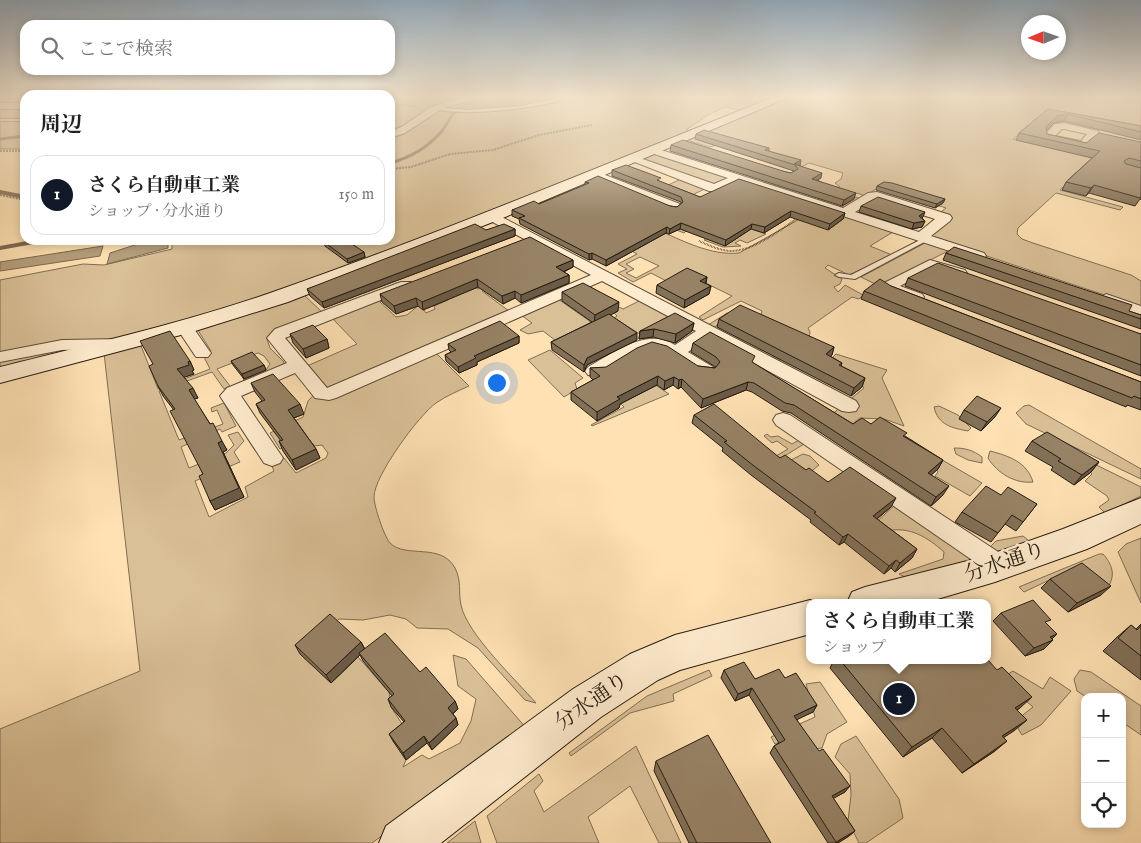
<!DOCTYPE html>
<html lang="ja">
<head>
<meta charset="utf-8">
<style>
	body { margin:0; font-family:"IM FELL English","Noto Serif JP",serif; background:#f2f2f2; color:#222 }
	.controls { position:absolute; right:15px; bottom:15px; display:grid; overflow:hidden; border-radius:10px; box-shadow:0 2px 8px #0003 }
	.controls button { width:45px; height:45px; display:grid; place-items:center; padding:0; border:0; border-bottom:1px solid #e0e0e0; background:#fff; color:#222; font:25px sans-serif }
	.compass { position:absolute; left:1021px; top:15px; width:45px; height:45px; border-radius:50%; background:#fff; box-shadow:0 2px 8px #0003; rotate:268deg }
	.you { position:absolute; left:496px; top:382px; width:18px; height:18px; margin:-12px; border:4px solid #fff; border-radius:50%; background:#1a73e8; box-shadow:0 0 0 8px #1a73e833 }
	.badge { display:grid; place-items:center; width:32px; height:32px; border-radius:50%; background:#111827; color:#fff; font-size:16px; font-weight:700 }
	.pin { position:absolute; translate:-50% -50%; border:2px solid #fff; box-shadow:0 1px 5px #0006 }
	.popup { position:absolute; left:806px; top:599px; width:185px; height:65px; box-sizing:border-box; display:grid; place-content:center; border-radius:10px; background:#fff; filter:drop-shadow(0 1px 4px #0005); font-size:16px; white-space:nowrap; color:#767676 }
	.popup b { font-size:19px; color:#222 }
	.popup::after { content:''; position:absolute; left:50%; top:100%; margin-left:-10px; border:10px solid transparent; border-top-color:#fff }
	.list { margin:0; padding:0; list-style:none }
	h2 { display:flex; justify-content:space-between; align-items:center; height:65px; margin:0; padding:0 20px; font-size:21px }
	h2 small { font-size:16px; font-weight:400; color:#767676 }
	.list li { display:grid; grid-template-columns:32px 1fr auto; gap:15px; align-items:center; box-sizing:border-box; height:80px; margin:0 10px 10px; padding:0 10px; border:1px solid #e0e0e0; border-radius:15px }
	.list b { display:block; font-size:19px; white-space:nowrap }
	.list p { margin:0; font-size:16px; white-space:nowrap; color:#767676 }
	.list em { font-size:16px; font-style:normal; color:#767676 }
	.icon { flex:none; width:28px; height:28px; fill:none; stroke:currentColor; stroke-width:2; stroke-linecap:round; stroke-linejoin:round }
	.map { position:relative; flex:none; width:1141px; height:843px; overflow:hidden }
	.search { position:absolute; background:#fff; box-shadow:0 2px 8px #0003; left:20px; top:20px; width:375px; height:55px; display:flex; align-items:center; gap:12px; box-sizing:border-box; padding:0 18px; border-radius:15px; color:#767676; font-size:19px }
	.panel { position:absolute; background:#fff; box-shadow:0 2px 8px #0003; left:20px; top:90px; width:375px; height:155px; border-radius:15px }
	.map>svg:first-child { display:block }
	.green { fill:#dac097; stroke:#806e54; fill-rule:evenodd }
	.water { fill:#b59e7c; stroke:#7c6a51 }
	.lines { fill:none; stroke-linecap:round; stroke-linejoin:round }
	.stream-far1 { stroke:#7c6a51; stroke-width:3 }
	.stream { stroke:#7c6a51; stroke-width:4 }
	.lane-casing { stroke:#5c4d3a; stroke-width:2 }
	.street-casing { stroke:#5c4d3a; stroke-width:2 }
	.secondary-casing { stroke:#261c11; stroke-width:2 }
	.path { stroke:#261c11; stroke-width:2; stroke-dasharray:0.5 1; stroke-linecap:butt }
	.lane { fill:#ffecce; fill-rule:evenodd }
	.street { fill:#ffecce; fill-rule:evenodd }
	.secondary { fill:#ffecce; fill-rule:evenodd }
	.wall { fill:#827057; stroke:#261c11 }
	.shaded-wall { fill:#6a5b47; stroke:#261c11 }
	.building { fill:#978265; stroke:#261c11 }
	.labels { text-anchor:middle; dominant-baseline:central; stroke-width:5; stroke-linejoin:round; paint-order:stroke }
	.near-street-label { font-size:21px; fill:#261c11; stroke:#ffecce }
</style>
</head>
<body>
<div class="map">
<svg width="1141" height="843" viewBox="0 0 1141 843">
	<rect width="100%" height="100%" fill="#ffe1b3"/>
	<filter id="stains"><feTurbulence type="fractalNoise" baseFrequency=".004" numOctaves="4"/><feColorMatrix values="0 0 0 0 .2 0 0 0 0 .09 0 0 0 0 .02 0 0 0 .5 -.17"/></filter>
	<radialGradient id="worn" r=".72"><stop offset=".6" stop-color="#630" stop-opacity="0"/><stop offset="1" stop-color="#630" stop-opacity=".3"/></radialGradient>
	<path class="green" d="M0 98H25V149H0Z
		M390 98H764L771 100 741 110 725 107 708 115 686 130 691 132 575 186 654 221 656 229C681 240 711 256 739 253L821 207 893 232 870 246 892 255 849 275 828 265 825 268 842 279 840 284 834 287 838 292 845 285 863 295 859 299 852 297 808 328 810 332 809 339 776 363 771 359 788 341 728 318 713 328 708 325 727 313 752 321 761 314 762 311 741 301 703 320 699 317 732 296 687 274 668 282 651 273 633 282 618 273 627 269 618 264 637 254 626 248 516 209 279 294 0 371V280L83 264 104 265 172 249V240H390ZM640 257 659 266 636 278 626 273 634 269 626 264Z
		M786 98H1141V139L1073 121 1068 126 1040 118 1013 139 1033 144 1040 138 1048 141 1043 146 1116 163 1073 177 1060 190 1123 207 1120 210 1056 193 1018 228 1017 234 1022 239 1033 243 1131 275 1141 281V307L935 239 932 235 942 211 946 208 918 199 884 184 865 196 857 193 851 197 836 193 822 201 840 207 856 197 861 199 845 209 816 201 840 187 835 183 841 179 843 173 809 163 794 171 793 170 800 165 724 143 710 147 690 141 689 139Z
		M653 154 659 155 730 179 713 185 642 159Z
		M681 179 707 188 692 195 666 186Z
		M716 216 766 234 747 243 740 240 735 243 741 246 723 247 704 240 709 236 686 231 684 233 674 229Z
		M925 243 950 250 879 286 861 277Z
		M455 271 478 289 520 274 482 291 509 311 436 353 469 386C458 391 446 396 436 403 419 415 374 476 374 497 374 506 384 536 390 543 406 559 441 542 455 568 462 582 458 591 461 605 467 634 516 680 536 703L525 700 478 648 448 629 417 628 406 619 390 615 363 620 339 619 300 654 331 683 358 657 389 692 391 707 406 730 393 741 406 760 403 767 422 755 429 759 460 743 471 721 476 699 458 686 453 655 466 659 527 729 372 843H0V729L140 671 104 353 140 343 158 389 210 369 204 357 207 356 206 353 211 351 196 327 302 293 323 313 271 334 267 339 270 348 284 362V366L244 382 243 377 266 370 270 364 264 356 258 353 217 369 230 386 224 389 212 372 159 391 179 440 223 424 217 410 212 412 211 408 224 403 236 426 222 432 220 429 181 447 189 468 226 453 234 445 228 435 238 432 244 441 234 452 240 462 195 481 209 517 248 497 245 487 274 471 271 464 284 458 296 473 326 458 328 453 322 445 315 446 306 437 280 449 270 433 303 417 308 401 322 386 307 366 357 344 332 318 399 292 400 294 380 302 396 317 407 315 420 304 426 313 435 309 434 306 448 300Z
		M558 299 598 327 560 344 543 331 528 334 520 330 532 323 521 315Z
		M643 299 694 328 697 332 675 346H671L651 335 643 336 614 318 617 316 609 308 615 305 623 309Z
		M550 350 583 378 575 383 577 389 564 397 528 360Z
		M836 354 887 370 882 378 904 426 884 419 860 418 850 426 831 415 864 388 859 381 828 362Z
		M624 364 669 394 592 426 591 425 624 407 595 378Z
		M1029 405 1141 469V479L1026 424 1016 413 1024 406Z
		M939 406 958 415 971 428 968 431C952 428 938 425 934 407Z
		M767 434 771 437 778 436 792 444 799 440 804 444 775 462 771 459 788 449 777 441 772 443 764 436Z
		M954 448C965 448 973 450 982 457V463L968 460 956 454Z
		M990 451C1009 456 1027 462 1033 482 1015 484 997 473 988 458Z
		M930 453 982 483 970 496 935 476 938 472Z
		M803 454 810 456 819 465 808 474 791 460Z
		M1078 456 1141 487V496L1105 513 1099 507 1109 500 1107 496 1085 481 1092 474Z
		M896 504 969 551 970 562 905 577 899 574 943 559 944 552C927 537 910 526 886 531L874 524Z
		M1023 536 1033 544 999 556 987 550 996 541Z
		M1141 538V603L1118 552 1126 544Z
		M1099 554H1103C1112 564 1116 575 1108 587L1075 568 1024 592 1019 587Z
		M709 670 712 676 673 694 674 701 630 713 571 756 569 753 647 696Z
		M1080 670 1091 672 1141 706V735L1122 722V697H1086L1077 691 1074 679Z
		M1013 671 1043 689 1050 677 1071 691 1041 725 1022 735 1014 722 1033 707 1006 684 1005 676Z
		M820 682 847 722 827 734 822 748 814 749 802 732 775 744 771 737 815 717 806 684Z
		M856 736 899 799 903 818 866 843H859L848 821 851 795 850 774 835 757 841 744Z
		M636 746 681 843H659L630 786 588 817 599 843H497L487 816 539 774 543 781 534 791 544 812Z
		M475 821 481 843H447Z"/>
	<path class="water" d="M502 98H545L515 105 456 108 471 102Z
		M150 240H168V248L107 264 110 253Z
		M103 246 100 256 0 271V262Z"/>
	<g class="lines">
		<path class="stream-far1" d="M0 139 25 136
			M390 163C409 158 428 147 441 132 448 124 450 115 458 109"/>
		<path class="stream" d="M0 192 25 197
			M0 248 44 240H73"/>
		<defs>
			<path id="lane" d="M558 98H566C545 108 455 118 434 108L436 107 467 110 520 106Z
				M0 119H25V121H0Z
				M926 237 928 238V240L855 279 839 277 835 275 839 273 851 275Z"/>
			<path id="street" d="M458 98H479L443 108 405 133 390 138V132L403 126 431 107Z
				M0 103H25V109H0Z
				M1064 123 1098 131 1099 133 1087 147 1083 148 1044 139V135L1055 124ZM1062 129H1064L1087 134 1081 141 1055 136Z
				M655 148 843 208 868 193 877 192 950 215 952 218 950 221 931 236 984 253 986 256 984 259H974L739 182 722 191H709L627 159 629 157H637L714 184 728 178 651 153V149ZM876 200 935 219 919 232 855 212Z
				M595 171 680 204 681 207 675 211 670 210 591 177 589 175Z
				M492 212 856 401 859 406 856 411 849 412 842 411 708 338 688 352 713 367 716 371 713 375C690 381 674 347 651 349 629 351 611 381 588 375L585 371 588 367C614 353 646 327 675 345L696 331 602 281 336 398 329 400 315 398 295 373 241 396 283 458 280 463 272 466 264 463 220 396 227 388 287 363 267 338 275 329 401 282H411L414 285 411 288 285 338 327 388 591 275 487 219 485 216Z
				M930 260 965 270 967 273 960 277 931 269 900 286 922 294 924 297 922 300C909 303 890 295 883 285L886 282Z
				M1106 294 1141 306V316L1100 302 1098 299Z
				M184 322 190 323 208 349 211 353 208 357H196L176 327 178 323Z
				M122 339 128 340 131 344 128 348 62 350 0 362V352L62 340Z
				M783 413 790 415 1009 559 1012 566 1009 573 1000 577 991 573 776 425 773 420 776 415Z"/>
			<path id="secondary" d="M771 98H787L498 220 288 302 192 332 0 383V367C91 344 184 323 273 292 441 233 606 164 771 98Z
				M1141 498V524L1087 549 995 582 924 603H847L852 592 865 587 983 557 1063 529Z
				M810 600 816 603H810V634L680 670 658 680 601 717 441 843H379L386 826 573 689 630 654 675 635Z"/>
		</defs>
		<use href="#lane" class="lane-casing"/>
		<use href="#street" class="street-casing"/>
		<use href="#secondary" class="secondary-casing"/>
		<path class="path" d="M390 105 416 106
			M0 151H25
			M390 169 411 167 450 154 493 150 539 135 592 125
			M0 195 25 200
			M699 241C708 245 719 250 729 251 753 252 780 230 799 217"/>
		<use href="#lane" class="lane"/>
		<use href="#street" class="street"/>
		<use href="#secondary" class="secondary"/>
	</g>
	<path class="wall" d="M1048 109 1141 126V140L1064 121 1054 123 1046 130 1047 134 1086 143 1141 142V200L1140 199 1135 206 1089 193 1086 196 1062 190 1066 182 1092 158 1016 140 1019 133Z
		M696 134 769 148V151L800 166 821 178 817 180 854 199 842 206 670 151 671 145 786 172 791 173 794 171 695 139Z
		M612 170 661 182 700 197 845 213 843 219 828 230 790 217 764 233 751 229 725 246 680 229 669 234 666 233 606 266 592 259 589 260 520 224 519 219 512 216V210L539 204 585 185V182L670 206 677 207 681 204V202L612 176Z
		M877 186 945 199 943 203 935 208 876 190Z
		M861 206 923 217 922 218 925 221 922 227 912 229 859 212Z
		M515 229V236L324 308 310 296 307 289 486 230Z
		M324 242 364 252 365 257 348 263 325 246Z
		M946 253 1141 315V329L943 260Z
		M573 260V267L564 272 569 275V283L521 303 515 298 503 304 478 287 423 310 418 306 396 314 382 302 380 294Z
		M707 277 706 284 711 286 709 294 684 308 656 293 657 285Z
		M908 278 1141 334V376L905 286Z
		M891 286 1141 382V410L1127 405 1126 407 861 299 864 291Z
		M562 292 618 311 610 315 637 340 587 365 584 372 552 350 551 342 592 322 562 301Z
		M719 319 834 347 832 355 830 356 842 363 841 366 865 378 862 387 851 396 717 327Z
		M694 323 692 331 675 343 653 337 639 339 640 331Z
		M290 334 327 339 329 348 306 358 293 343Z
		M519 336V343L477 362V365L459 373 446 361 445 355 451 352 449 350 448 344Z
		M693 343 753 363 853 424H871L905 436 943 460 938 469 931 475 943 495 931 506 791 413 782 411 752 392 746 390 701 408 681 387 678 389 673 385 664 390 657 385 620 404 619 408 597 421 571 400V392L593 380 590 377V368L698 366 715 368 716 367 714 366 691 352Z
		M190 361 194 370 192 371 194 374 184 377 198 398 194 399 227 450 223 452 244 497 215 510 210 501 203 474 173 409 163 396 158 386 153 364Z
		M231 361 264 365 266 370 244 379 233 365Z
		M251 383 304 414 294 418 316 449 320 458 296 470 283 451 279 441H281L260 413 256 404 262 401 255 392Z
		M964 410 995 417 981 431 959 419Z
		M694 415 828 482 891 507 877 519 917 549 912 558 895 572 891 568 884 574 844 542 839 545 810 522 811 520 751 475 722 451 723 448 692 423Z
		M1032 441 1099 462 1091 472 1074 485 1051 470 1053 467 1025 451Z
		M1001 495 1037 504 1016 531 1005 524 991 542 955 522 962 512Z
		M1050 579 1101 595 1068 612 1041 588Z
		M1001 613 1047 624 1057 634 1052 639 1053 640 1044 649 1025 656 993 621Z
		M1141 624V680L1103 651 1116 638 1131 625 1136 629Z
		M361 642 365 649 420 672 455 701 458 709 453 714 456 718 458 725 432 750 427 743 406 760 393 741 389 734 404 722 391 707 388 699 392 696 363 661 360 655 331 683 300 654 295 645Z
		M834 660H988L1020 708 1017 710 1015 730 1004 737 995 751 962 773 932 738 903 757 830 668Z
		M724 670 755 679 785 678 817 705 813 712 796 719 845 792 833 798 855 831 849 836 838 843H828L770 753 774 746 779 743 749 695 735 701 721 678Z
		M656 761 771 843H689L654 771Z"/>
	<path class="shaded-wall" d="M1068 114 1064 121 1054 123 1043 134 1046 127 1057 116Z
		M801 160 800 166 794 164Z
		M822 173 821 178 810 184 812 179Z
		M1094 185 1089 193 1086 196 1091 188Z
		M856 193 854 199 842 206 844 200Z
		M945 199 943 203 935 208 937 204Z
		M791 211 790 217 764 233 765 227Z
		M925 212 923 217 917 222 919 216Z
		M845 213 843 219 828 230 830 224Z
		M925 221 922 227 912 229 914 223Z
		M681 223 680 229 669 234 670 229Z
		M752 224 751 229 725 246 726 240Z
		M667 227 666 233 606 266V260Z
		M515 229V236L324 308 322 302Z
		M364 252 365 257 348 263 347 259Z
		M592 253V259L589 260V254Z
		M573 260V267L556 275V267Z
		M569 275V283L521 303V295Z
		M707 277 705 285 700 281Z
		M477 279 478 287 423 310 422 302Z
		M711 286 709 294 684 308 685 300Z
		M515 291V298L503 304 502 296Z
		M416 298 418 306 396 314 394 306Z
		M619 302 618 311 594 324 595 315Z
		M694 323 692 331 675 343 676 334Z
		M654 329 653 337 639 339 640 331Z
		M637 333V340L587 365 584 372V365L587 358Z
		M519 336V343L477 362V365L459 373 458 367 474 356Z
		M327 339 329 348 306 358 303 349Z
		M834 347 832 355 823 363 826 354Z
		M190 361 194 370 192 371 194 374 182 378 177 369Z
		M264 365 266 370 244 379 242 374Z
		M658 376 657 385 620 404 619 408 597 421V412L617 397Z
		M674 377 673 385 664 390 665 381Z
		M865 378 862 387 851 396 854 388Z
		M682 379 681 387 678 389 679 380Z
		M748 382 746 390 701 408 703 399Z
		M193 388 198 398 194 399 189 390Z
		M300 404 304 414 291 419 288 410Z
		M1001 408 995 417 981 431 987 422Z
		M222 441 227 450 223 452 244 497 215 510 210 501 218 443Z
		M316 449 320 458 296 470 292 460Z
		M943 460 938 469 923 482 928 473Z
		M1099 462 1091 472 1074 485 1082 475Z
		M949 486 943 495 931 506 936 497Z
		M896 498 891 507 869 525 873 516Z
		M848 534 844 542 839 545 843 537Z
		M917 549 912 558 895 572 900 563Z
		M896 560 891 568 884 574 889 566Z
		M1111 586 1101 595 1068 612 1077 603Z
		M1057 634 1049 642 1053 640 1044 649 1025 656 1034 648 1050 637Z
		M361 642 365 650 331 683 326 675Z
		M752 688 749 695 735 701 738 694Z
		M1032 697 1020 708 1004 719 1015 708Z
		M455 701 458 709 450 716 448 708Z
		M817 705 813 712 790 723 794 716Z
		M456 718 458 725 432 750 429 743Z
		M1027 720 1015 730 991 746 1002 736Z
		M942 728 932 738 903 757 912 747Z
		M424 736 427 743 406 760 403 753Z
		M1007 741 995 751 962 773 974 764Z
		M850 786 845 792 827 802 832 796Z
		M855 831 849 836 838 843H835Z"/>
	<path class="building" d="M1048 109 1141 126V132L1068 114 1057 116 1046 127 1047 134 1086 143 1099 133 1141 142V161L1129 158 1124 161 1126 164 1141 168V197L1140 198 1094 185 1091 188 1066 182 1100 151 1019 133Z
		M704 130 769 148 765 150 801 160 794 164 822 173 812 179 856 193 844 200 671 145 683 140 786 172 791 173 798 169 795 165 696 134Z
		M626 165 661 178 657 180 700 197 739 179 845 213 830 224 791 211 765 227 752 224 726 240 681 223 670 229 667 227 606 260 592 253 589 254 519 218 525 216 512 210 534 201 539 204 589 183 585 182 598 176 670 206 677 207 683 202 681 197 612 170Z
		M884 182 892 183 945 199 937 204 877 186Z
		M878 197 925 212 919 216 925 221 914 223 861 206Z
		M475 224 486 230 504 224 515 229 322 302 307 289Z
		M530 237 573 260 556 267 569 275 521 295 515 291 502 296 477 279 422 302 416 298 394 306 380 294Z
		M325 240H346L364 252 347 259 324 242Z
		M954 247 1132 305 1129 311 1141 315V319L946 253Z
		M938 263 1141 334V365L908 278Z
		M687 268 707 277 700 281 711 286 685 300 657 285Z
		M880 279 891 286 1141 382V399L1134 396 1132 398 864 291Z
		M583 283 619 302 595 315 562 292Z
		M740 305 834 347 826 354 842 363 839 365 865 378 854 388 719 319Z
		M675 313 694 323 676 334 654 329 640 331Z
		M609 314 637 333 587 358 584 365 551 342Z
		M500 321 519 336 474 356 476 358 458 367 445 355 456 350 448 344Z
		M313 325 327 339 303 349 290 334Z
		M170 331 190 361 188 362 189 365 177 369 193 388 189 390 210 424 213 423 222 441 218 443 239 488 210 501 199 476 203 474 170 411 175 409 158 386 149 366 153 364 140 341Z
		M710 332 755 356 752 362 853 424 862 418 871 424 880 417 907 433 903 436 943 460 928 473 949 486 936 497 794 405 785 403 754 383 748 382 703 399 682 379 679 380 674 377 665 381 658 376 617 397 620 399 597 412 571 392 600 376 590 368 606 367 637 348 652 342 667 346 698 366 715 368 720 362 716 357 693 343Z
		M252 352 264 365 242 374 231 361Z
		M273 374 300 404 288 410 316 449 292 460 279 441 283 440 256 404 265 400 251 383Z
		M977 396 1001 408 987 422 964 410Z
		M714 404 780 458 785 455 806 470 809 468 828 482 850 467 896 498 873 516 917 549 900 563 896 560 889 566 848 534 843 537 814 513 816 512 754 466 724 442 727 441 694 415Z
		M1047 432 1099 462 1082 475 1058 461 1061 459 1032 441Z
		M986 486 1001 495 1008 487 1037 504 1023 522 1012 515 998 533 962 512Z
		M1082 563 1111 586 1077 603 1050 579Z
		M1033 600 1051 620 1045 622 1057 634 1050 637 1053 640 1034 648 1001 613Z
		M330 614 361 642 326 675 295 645Z
		M1131 625 1137 630 1141 626V656L1118 638Z
		M385 633 420 672 426 667 455 701 448 708 456 718 429 743 424 736 403 753 389 734 405 721 388 699 394 694 359 653Z
		M840 660H988L997 670 1002 667 1032 697 1015 708 1027 720 1002 736 1007 741 974 764 942 728 912 747Z
		M744 662 755 679 779 669 785 678 796 673 817 705 794 716 819 751 823 749 850 786 832 796 855 831 836 842 774 746 785 740 752 688 738 694 724 670Z
		M708 735 771 843H697L656 761Z"/>
	<linearGradient id="sky" x2="0" y2="1"><stop stop-color="#93abbd"/><stop offset="0.45" stop-color="#fff2dd"/><stop offset="1" stop-color="#fff2dd" stop-opacity="0"/></linearGradient>
	<rect width="1141" height="216" fill="url(#sky)"/>
	<g class="labels">
		<g class="near-street-label">
			<text transform="translate(1005 563) rotate(-19)">分水通り</text>
			<text transform="translate(592 702) rotate(-35)">分水通り</text>
		</g>
	</g>
	<rect width="100%" height="100%" filter="url(#stains)"/>
	<rect width="100%" height="100%" fill="url(#worn)"/>
</svg>
<div class="controls">
<button>+</button>
<button>−</button>
<button><svg class="icon" aria-label="locate" viewBox="0 0 24 24"><circle cx="12" cy="12" r="6"/><path d="M12 2v4M12 18v4M2 12h4M18 12h4"/></svg></button>
</div>
<svg class="compass" viewBox="-18 -18 36 36"><path d="M0-13l5 13h-10z" fill="#e53935"/><path d="M0 13l5-13h-10z" fill="#767676"/></svg>
<div class="you"></div>
<div class="pin badge" style="left:899px;top:699px">1</div>
<div class="popup"><b>さくら自動車工業</b>ショップ</div>
<div class="search"><svg class="icon" aria-label="search" viewBox="0 0 24 24"><circle cx="10" cy="10" r="6"/><path d="M15 15l6 6"/></svg>ここで検索</div>
<section class="panel">
<h2>周辺<small></small></h2>
<ul class="list">
<li><span class="badge">1</span><div><b>さくら自動車工業</b><p>ショップ · 分水通り</p></div><em>150 m</em></li>
</ul>
</section>
</div>
</body>
</html>
